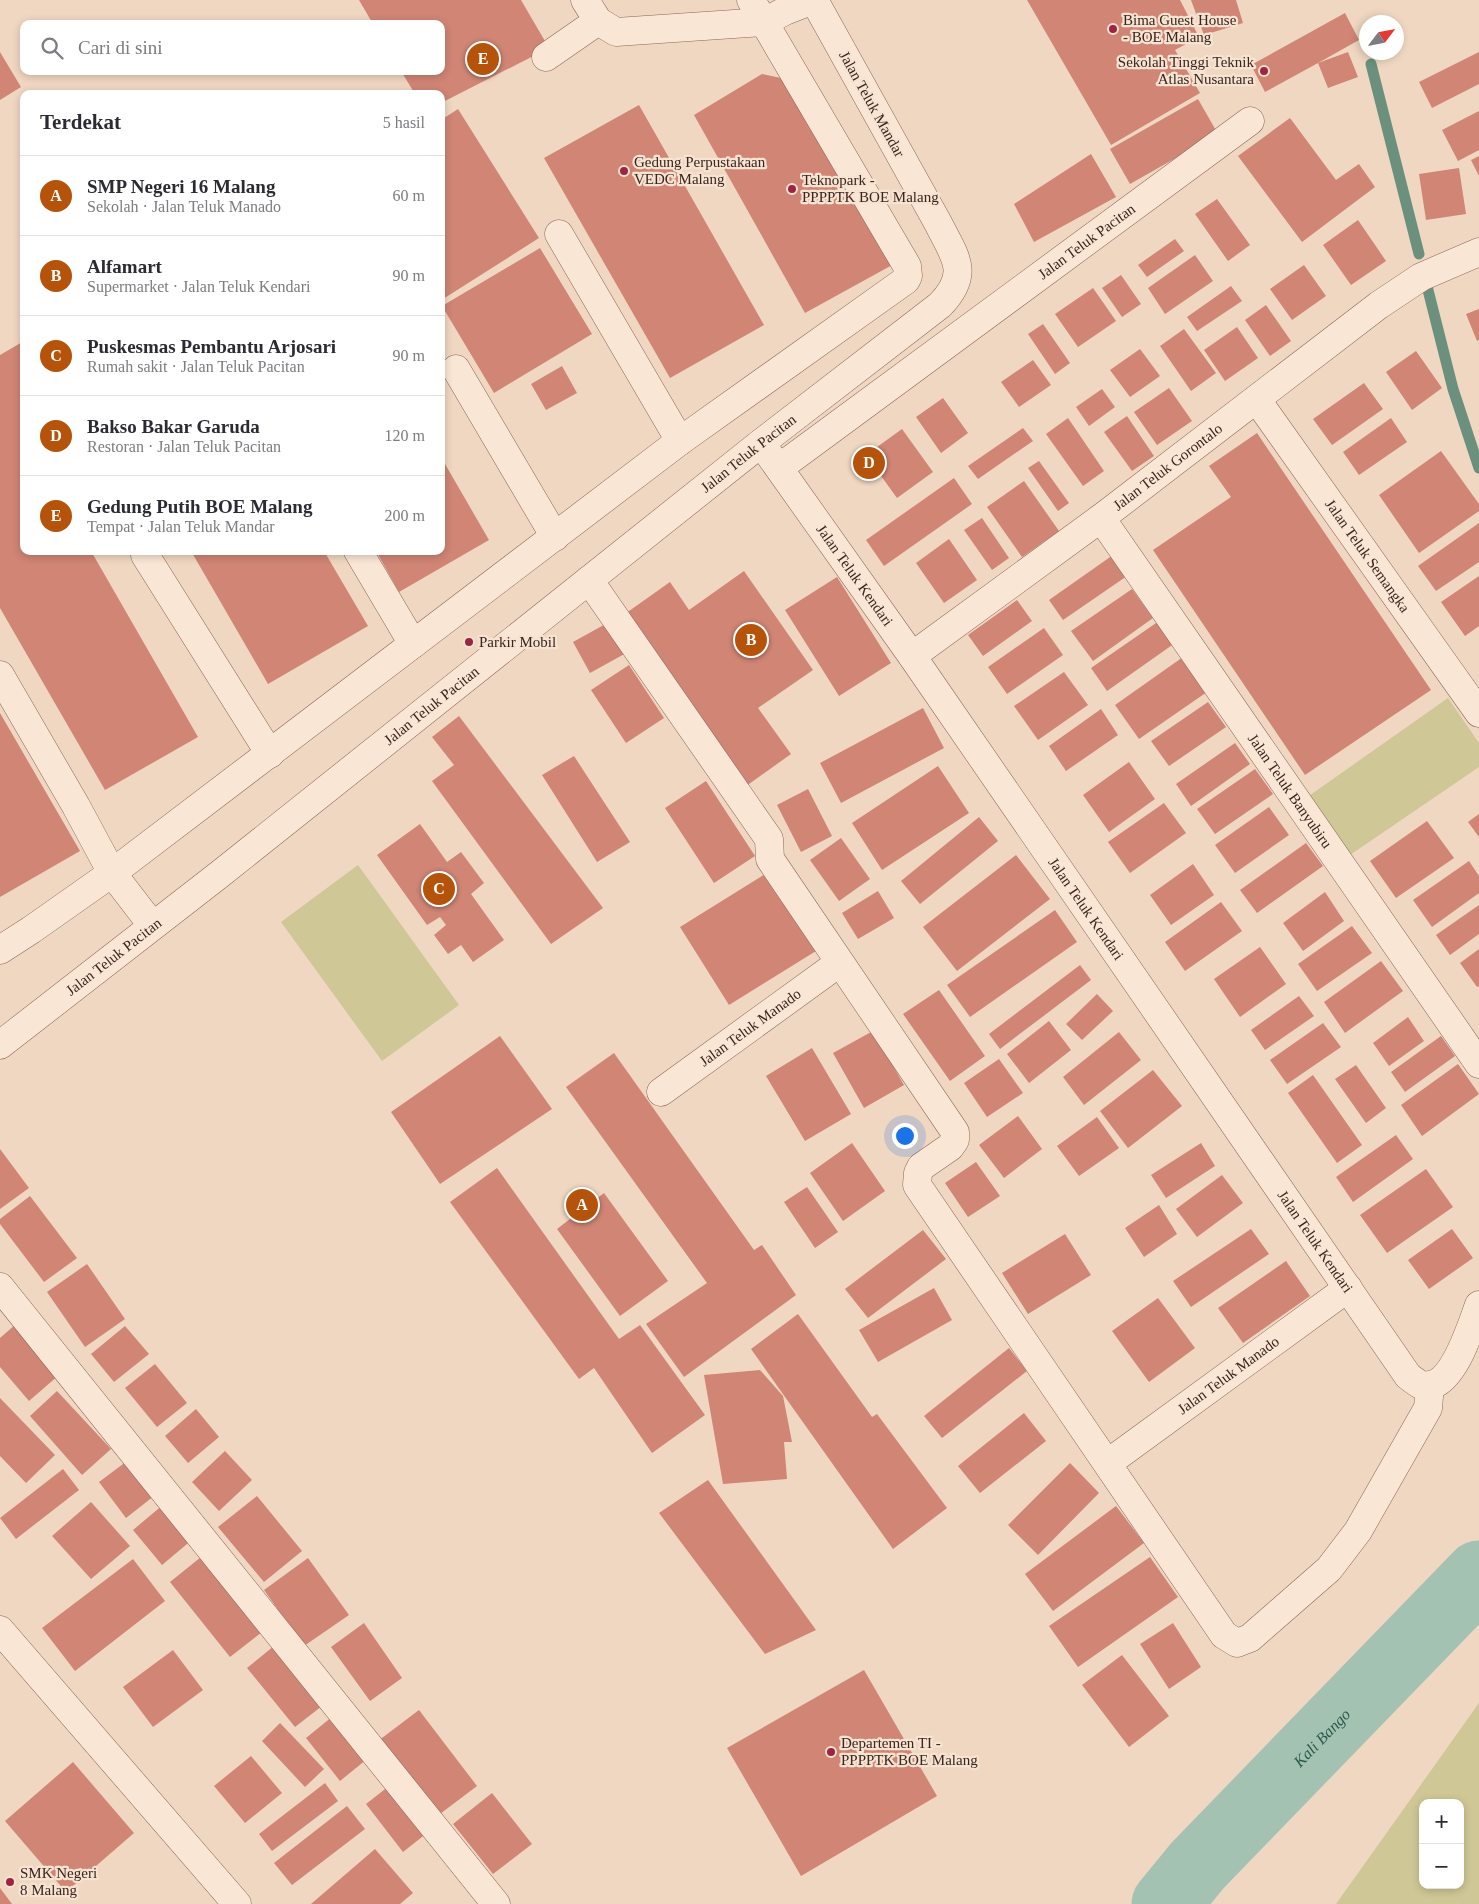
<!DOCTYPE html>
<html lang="id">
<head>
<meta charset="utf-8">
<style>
	body { margin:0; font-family:Georgia,serif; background:#f7f7f7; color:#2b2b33 }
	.controls { position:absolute; right:15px; bottom:15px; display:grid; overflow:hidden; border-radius:10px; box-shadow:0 2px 8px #0003 }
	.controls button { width:45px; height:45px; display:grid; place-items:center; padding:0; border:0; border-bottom:1px solid #e1e1e2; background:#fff; color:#2b2b33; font:25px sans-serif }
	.compass { position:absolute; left:1359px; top:15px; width:45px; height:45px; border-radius:50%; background:#fff; box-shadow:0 2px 8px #0003; rotate:58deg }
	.you { position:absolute; left:904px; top:1135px; width:18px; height:18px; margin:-12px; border:4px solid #fff; border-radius:50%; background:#1a73e8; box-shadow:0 0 0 8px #1a73e833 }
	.badge { display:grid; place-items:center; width:32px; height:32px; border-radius:50%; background:#b45309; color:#fff; font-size:16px; font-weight:700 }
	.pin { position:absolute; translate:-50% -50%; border:2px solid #fff; box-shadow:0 1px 5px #0006 }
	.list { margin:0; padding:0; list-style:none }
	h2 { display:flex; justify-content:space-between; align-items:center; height:65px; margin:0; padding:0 20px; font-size:21px }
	h2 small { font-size:16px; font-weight:400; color:#7c7c81 }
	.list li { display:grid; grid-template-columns:32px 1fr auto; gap:15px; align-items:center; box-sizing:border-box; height:80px; padding:0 20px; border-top:1px solid #e1e1e2 }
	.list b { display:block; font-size:19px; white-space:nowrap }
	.list p { margin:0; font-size:16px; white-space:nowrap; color:#7c7c81 }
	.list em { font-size:16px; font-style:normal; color:#7c7c81 }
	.icon { flex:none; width:28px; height:28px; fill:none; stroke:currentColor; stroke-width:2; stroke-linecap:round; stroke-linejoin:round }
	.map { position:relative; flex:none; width:1479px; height:1904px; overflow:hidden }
	.search { position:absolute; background:#fff; box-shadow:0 2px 8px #0003; left:20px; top:20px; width:425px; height:55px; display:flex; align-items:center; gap:12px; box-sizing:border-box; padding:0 18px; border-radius:10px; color:#7c7c81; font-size:19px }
	.panel { position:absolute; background:#fff; box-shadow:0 2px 8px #0003; left:20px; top:90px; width:425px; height:465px; border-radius:10px }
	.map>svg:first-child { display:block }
	.green { fill:#cfc795; fill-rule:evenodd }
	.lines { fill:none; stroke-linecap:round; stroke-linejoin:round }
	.stream { stroke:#6b917e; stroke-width:11 }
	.river { stroke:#a4c2b2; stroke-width:69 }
	.building { fill:#d08575 }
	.minor-casing { stroke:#8b6658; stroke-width:29 }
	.minor { stroke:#fae6d5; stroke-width:28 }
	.poi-dot { fill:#9d2543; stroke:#f7e3d1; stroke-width:2 }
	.labels { text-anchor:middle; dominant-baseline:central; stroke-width:4.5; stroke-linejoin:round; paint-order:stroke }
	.poi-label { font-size:15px; fill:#3a241d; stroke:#f7e3d1; text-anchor:start }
	.street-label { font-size:15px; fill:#3a241d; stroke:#f7e3d1 }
	.water-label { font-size:16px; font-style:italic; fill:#2b5a4c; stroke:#f7e3d1 }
</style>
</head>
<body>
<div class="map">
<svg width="1479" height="1904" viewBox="0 0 1479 1904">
	<rect width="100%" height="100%" fill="#f0d7c1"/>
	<path class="green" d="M1448 698 1479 743V767L1347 857 1306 798Z
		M358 865 459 1005 382 1061 281 922Z
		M1479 1703V1904H1336ZM1423 1803H1460V1885H1423Z"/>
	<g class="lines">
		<path class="stream" d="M1371 64 1419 254
			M1427 286 1453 389 1479 468"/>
		<path class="river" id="s1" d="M1166 1904 1198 1865 1479 1575"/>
	</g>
	<path class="building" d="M359 0H521L549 48 441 103V94H415L401 71H441V24H373Z
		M1027 0H1180L1199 37 1175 50 1200 93 1111 145Z
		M1191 0H1236L1243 23 1204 35Z
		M1345 13 1359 40 1318 63 1348 52 1358 77 1328 88 1318 63 1265 92 1251 65Z
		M0 52 21 87 0 100Z
		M1479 52V84L1432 108 1419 82Z
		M762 74 781 78 894 264 805 313 694 115Z
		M1198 99 1218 134 1130 184 1110 149Z
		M639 105 764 325 670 378 544 158Z
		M458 109 539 238 443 299 441 296V120Z
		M1479 111V150L1458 161 1442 130Z
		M1290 118 1336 180 1359 164 1375 187 1302 242 1238 156Z
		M1091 154 1116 197 1034 242 1014 204Z
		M1479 156V176L1471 160Z
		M1459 168 1466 214 1426 220 1419 174Z
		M1217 199 1250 245 1228 261 1195 214Z
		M1358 220 1386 261 1351 285 1323 245Z
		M1175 239 1184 251 1147 277 1138 265Z
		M540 248 592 334 494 393 442 306Z
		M1195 255 1213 281 1165 314 1148 288Z
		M1304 265 1326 296 1292 320 1270 289Z
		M1121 275 1141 304 1122 317 1102 288Z
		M1231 286 1242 301 1197 331 1187 317Z
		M1093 288 1116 321 1078 347 1055 314Z
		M1266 305 1291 341 1270 356 1245 320Z
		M1479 309V340L1477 341 1466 314Z
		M1043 324 1070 363 1055 374 1028 334Z
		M1237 327 1258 358 1225 381 1204 350Z
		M1184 329 1216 373 1191 391 1160 346Z
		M24 341V551H91L198 737 105 790 0 608V355Z
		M1140 349 1160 376 1130 397 1110 370Z
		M1416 351 1442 388 1412 410 1386 372Z
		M1033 360 1051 385 1019 407 1001 382Z
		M562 366 577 393 546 410 531 384Z
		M1364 383 1383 409 1332 445 1313 419Z
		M1169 388 1192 421 1157 445 1134 412Z
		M1102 389 1115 407 1089 426 1076 407Z
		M943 398 968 433 941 453 916 417Z
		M1127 416 1154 456 1132 471 1104 432Z
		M1068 418 1104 471 1083 486 1046 434Z
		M1391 418 1407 442 1359 475 1343 452Z
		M1023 428 1033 441 978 479 968 466Z
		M902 429 933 472 897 498 866 455Z
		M1257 433 1431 690 1305 775 1153 550 1231 497 1209 466Z
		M1441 451 1479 504V511L1419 553 1379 495Z
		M441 457 489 540 399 592 376 551H441Z
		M1039 461 1069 503 1058 511 1028 468Z
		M954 478 972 504 884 566 866 540Z
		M1024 481 1059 531 1022 557 987 507Z
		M982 518 1009 558 992 570 964 530Z
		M1479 523V562L1436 591 1418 566Z
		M949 539 977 580 944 603 916 563Z
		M191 551H324L368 626 268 684Z
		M1113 555 1127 576 1063 620 1049 600Z
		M744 571 813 670 758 708 791 754 742 789 622 616 670 582 689 610Z
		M1479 576V626L1465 636 1441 602Z
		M837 577 891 663 839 696 785 610Z
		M1132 589 1153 618 1093 661 1071 631Z
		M1017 600 1032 621 983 656 968 635Z
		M611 621 628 652 590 673 573 642Z
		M1159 621 1175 643 1107 691 1091 668Z
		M1044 628 1063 655 1007 694 988 667Z
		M1183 657 1207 692 1139 739 1115 705Z
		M629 665 664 718 626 743 591 690Z
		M1064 672 1088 705 1038 740 1014 706Z
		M1208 702 1226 727 1169 766 1151 741Z
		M923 708 944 748 841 803 820 763Z
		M1101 709 1118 735 1066 771 1049 746Z
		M0 713 80 851 0 897Z
		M459 716 603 908 551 944 432 781 454 765 432 737Z
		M1235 743 1250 764 1191 806 1176 784Z
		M574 756 630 842 597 862 542 775Z
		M1129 762 1155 799 1109 832 1083 795Z
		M938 766 969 813 882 870 852 823Z
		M1255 769 1273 794 1215 834 1197 809Z
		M706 781 755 856 714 883 665 808Z
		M808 789 832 836 801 852 777 805Z
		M1164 803 1186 833 1130 873 1108 842Z
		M1269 807 1289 835 1235 873 1215 845Z
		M1479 814V837L1468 822Z
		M979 817 998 841 920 904 901 881Z
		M1427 821 1454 858 1396 898 1370 861Z
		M420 824 447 862 461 852 484 883 471 894 504 940 473 962 461 945 448 954 434 935 446 925 440 917 427 925 377 855Z
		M841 838 870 879 839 901 810 860Z
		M1306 843 1323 866 1257 913 1240 890Z
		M1016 855 1050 899 957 971 923 927Z
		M1469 861 1479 876V893L1432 927 1413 900Z
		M1193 864 1214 895 1171 925 1150 895Z
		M767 873 816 951 729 1005 680 927Z
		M878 891 894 918 858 939 842 913Z
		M1325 892 1344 921 1303 951 1283 923Z
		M1221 902 1242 931 1185 971 1165 942Z
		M1479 905V934L1450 955 1436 935Z
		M1055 910 1077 942 970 1017 947 985Z
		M1352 926 1372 953 1317 991 1298 964Z
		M1260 947 1286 984 1240 1017 1214 979Z
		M1479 949V986L1477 987 1460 963Z
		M1381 961 1403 991 1345 1033 1324 1002Z
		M1080 965 1091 980 1000 1049 989 1034Z
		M939 990 985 1056 950 1081 903 1014Z
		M1097 994 1113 1011 1082 1040 1066 1024Z
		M1299 996 1314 1016 1265 1050 1251 1030Z
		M1408 1017 1424 1041 1389 1066 1373 1043Z
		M1049 1021 1071 1050 1029 1083 1007 1054Z
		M1323 1023 1341 1047 1287 1084 1270 1060Z
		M873 1031 904 1085 864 1108 833 1053Z
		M1119 1032 1141 1060 1084 1105 1063 1077Z
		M500 1036 552 1109 440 1184 391 1112Z
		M1441 1036 1455 1056 1405 1092 1391 1072Z
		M812 1048 851 1114 805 1141 766 1076Z
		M614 1053 754 1250 762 1245 796 1295 684 1377 646 1324 707 1283 566 1087Z
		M999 1059 1023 1093 987 1117 964 1083Z
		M1458 1064 1479 1094 1422 1136 1401 1105Z
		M1356 1065 1386 1108 1366 1123 1335 1079Z
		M1153 1070 1182 1106 1128 1148 1100 1111Z
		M1313 1075 1362 1145 1337 1163 1288 1093Z
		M1018 1116 1042 1149 1004 1178 979 1145Z
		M1097 1117 1119 1148 1079 1176 1057 1146Z
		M1396 1135 1413 1159 1353 1202 1336 1177Z
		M852 1143 885 1191 843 1221 810 1173Z
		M1201 1143 1215 1166 1166 1198 1151 1175Z
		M0 1149 29 1188 0 1209Z
		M976 1162 1000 1196 968 1217 945 1183Z
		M497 1168 619 1339 640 1325 705 1415 652 1453 594 1368 579 1379 450 1202Z
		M1426 1169 1453 1207 1387 1253 1360 1215Z
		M1222 1175 1243 1203 1197 1237 1176 1209Z
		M807 1187 838 1232 815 1248 784 1202Z
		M604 1193 668 1281 620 1316 557 1229Z
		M30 1196 77 1258 44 1282 0 1224V1219Z
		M1159 1205 1177 1234 1144 1257 1125 1228Z
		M1251 1229 1269 1254 1191 1307 1173 1281Z
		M1452 1229 1473 1258 1429 1289 1408 1260Z
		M923 1230 946 1259 868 1318 845 1289Z
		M1065 1234 1091 1275 1028 1314 1002 1273Z
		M1286 1261 1310 1296 1243 1343 1218 1308Z
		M87 1264 125 1319 85 1347 47 1292Z
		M934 1288 952 1320 878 1362 859 1330Z
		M1158 1298 1195 1348 1149 1382 1112 1331Z
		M798 1314 872 1417 877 1414 947 1508 893 1549 751 1349Z
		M16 1324 59 1375 29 1401 0 1367V1338Z
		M125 1326 149 1354 114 1382 91 1354Z
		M1009 1348 1027 1371 942 1438 924 1416Z
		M155 1364 187 1403 157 1427 125 1388Z
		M760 1370 783 1396 792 1442H784L787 1479 723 1484 704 1375Z
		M57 1391 111 1449 82 1475 30 1416Z
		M0 1398 55 1455 26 1483 0 1456Z
		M196 1409 219 1437 188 1463 165 1436Z
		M1024 1413 1046 1441 980 1493 958 1466Z
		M225 1451 252 1480 219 1511 192 1482Z
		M127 1461 154 1496 126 1518 99 1482Z
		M1070 1463 1099 1493 1038 1555 1008 1525Z
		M63 1469 79 1490 16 1539 0 1518Z
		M708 1480 816 1630 765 1654 659 1513Z
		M257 1496 302 1551 264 1582 218 1527Z
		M91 1502 130 1546 91 1579 52 1536Z
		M164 1504 193 1539 162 1565 133 1530Z
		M1116 1506 1144 1543 1053 1611 1025 1574Z
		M201 1557 262 1632 230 1657 170 1582Z
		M1150 1557 1178 1597 1078 1667 1049 1626Z
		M308 1558 349 1615 304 1646 264 1590Z
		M133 1559 165 1601 75 1671 42 1628Z
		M364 1623 402 1678 370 1701 331 1647Z
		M1173 1623 1201 1667 1169 1689 1140 1644Z
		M274 1646 322 1706 295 1727 247 1668Z
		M173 1650 203 1690 153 1727 123 1687Z
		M1122 1655 1169 1716 1129 1747 1082 1685Z
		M864 1670 937 1796 801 1876 727 1748Z
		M419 1710 477 1786 436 1817 378 1741Z
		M338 1712 372 1755 340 1781 306 1738Z
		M280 1723 324 1769 305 1787 262 1741Z
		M251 1756 282 1793 245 1823 214 1786Z
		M73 1762 134 1833 66 1892 5 1821Z
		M325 1783 338 1801 272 1851 259 1834Z
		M389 1786 427 1833 403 1852 366 1804Z
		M492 1793 532 1844 493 1874 453 1824Z
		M347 1806 365 1829 292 1885 274 1863Z
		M375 1849 413 1893 400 1904H311Z
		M0 1888 12 1904H0Z"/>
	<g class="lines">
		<defs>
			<g id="minor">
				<path d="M585 0 598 21 616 32 764 22 785 11 813 0"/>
				<path d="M546 57 598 21"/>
				<path d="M559 234 680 441"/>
				<path d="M456 369 555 537"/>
				<path id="s2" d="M1257 400 1479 713"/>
				<path id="s3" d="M761 443 912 656 1408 1376C1412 1379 1417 1383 1421 1385 1452 1393 1471 1326 1479 1305"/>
				<path id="s4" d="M779 468 1250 121"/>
				<path id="s5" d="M1101 518 1479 1064"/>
				<path d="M358 551 413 644"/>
				<path d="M145 555 270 754"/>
				<path d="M589 580 769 839 770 859 955 1132V1140L950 1147 921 1167 918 1173 917 1185 1224 1635 1237 1643 1250 1638 1329 1569 1358 1531 1428 1408 1430 1385"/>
				<path id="s6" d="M912 656 1101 518 1379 305 1421 277 1479 252"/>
				<path d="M0 675 76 806 112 873 152 925"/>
				<path d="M0 950 31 930 112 873 680 441 906 280 908 276 907 266 751 0"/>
				<path id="s7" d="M0 1045 220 874 761 443 940 305C971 273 955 257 938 223L814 0"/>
				<path id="s8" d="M661 1092 839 963"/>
				<path d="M0 1287 496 1904"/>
				<path id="s9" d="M1108 1463 1348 1288"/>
				<path d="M0 1630 237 1904"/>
			</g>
		</defs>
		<use href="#minor" class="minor-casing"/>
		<use href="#minor" class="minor"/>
	</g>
	<g class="poi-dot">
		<circle cx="1113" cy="29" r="5"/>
		<circle cx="1264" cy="71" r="5"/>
		<circle cx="624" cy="171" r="5"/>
		<circle cx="792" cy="189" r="5"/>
		<circle cx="469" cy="642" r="5"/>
		<circle cx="831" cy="1752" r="5"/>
		<circle cx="10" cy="1882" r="5"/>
	</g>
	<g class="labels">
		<g class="poi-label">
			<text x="1123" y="20">Bima Guest House<tspan x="1123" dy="17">- BOE Malang</tspan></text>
			<text x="1254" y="62" text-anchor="end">Sekolah Tinggi Teknik<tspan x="1254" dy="17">Atlas Nusantara</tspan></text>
			<text x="634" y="162">Gedung Perpustakaan<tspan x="634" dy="17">VEDC Malang</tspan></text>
			<text x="802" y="180">Teknopark -<tspan x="802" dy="17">PPPPTK BOE Malang</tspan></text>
			<text x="479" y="642">Parkir Mobil</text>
			<text x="841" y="1743">Departemen TI -<tspan x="841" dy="17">PPPPTK BOE Malang</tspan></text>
			<text x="20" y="1873">SMK Negeri<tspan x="20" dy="17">8 Malang</tspan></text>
		</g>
		<g class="street-label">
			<text transform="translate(872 104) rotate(61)">Jalan Teluk Mandar</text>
			<text stroke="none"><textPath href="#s4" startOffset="382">Jalan Teluk Pacitan</textPath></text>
			<text stroke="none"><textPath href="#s7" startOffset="954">Jalan Teluk Pacitan</textPath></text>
			<text stroke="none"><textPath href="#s6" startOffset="318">Jalan Teluk Gorontalo</textPath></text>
			<text stroke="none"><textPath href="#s2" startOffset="191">Jalan Teluk Semangka</textPath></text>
			<text stroke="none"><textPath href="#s3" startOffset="162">Jalan Teluk Kendari</textPath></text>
			<text stroke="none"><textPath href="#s7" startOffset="549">Jalan Teluk Pacitan</textPath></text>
			<text stroke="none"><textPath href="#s5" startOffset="332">Jalan Teluk Banyubiru</textPath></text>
			<text stroke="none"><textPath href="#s3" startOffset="568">Jalan Teluk Kendari</textPath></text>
			<text stroke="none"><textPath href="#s7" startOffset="144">Jalan Teluk Pacitan</textPath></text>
			<text stroke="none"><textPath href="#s8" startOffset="110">Jalan Teluk Manado</textPath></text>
			<text stroke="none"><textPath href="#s3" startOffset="972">Jalan Teluk Kendari</textPath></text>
			<text stroke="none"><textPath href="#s9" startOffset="149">Jalan Teluk Manado</textPath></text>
		</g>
		<g class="water-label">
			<text stroke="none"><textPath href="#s1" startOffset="228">Kali Bango</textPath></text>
		</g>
	</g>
</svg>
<div class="controls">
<button>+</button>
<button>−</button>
</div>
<svg class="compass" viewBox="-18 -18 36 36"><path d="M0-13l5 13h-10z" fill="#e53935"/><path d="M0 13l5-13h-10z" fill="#7c7c81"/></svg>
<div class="you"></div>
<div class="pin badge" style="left:582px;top:1205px">A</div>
<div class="pin badge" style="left:751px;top:640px">B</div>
<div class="pin badge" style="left:439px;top:889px">C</div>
<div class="pin badge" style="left:869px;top:463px">D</div>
<div class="pin badge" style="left:483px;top:59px">E</div>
<div class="search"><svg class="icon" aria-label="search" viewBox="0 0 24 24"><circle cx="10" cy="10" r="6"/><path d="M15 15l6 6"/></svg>Cari di sini</div>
<section class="panel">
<h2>Terdekat<small>5 hasil</small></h2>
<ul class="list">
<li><span class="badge">A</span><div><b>SMP Negeri 16 Malang</b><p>Sekolah · Jalan Teluk Manado</p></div><em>60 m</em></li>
<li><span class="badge">B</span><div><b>Alfamart</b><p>Supermarket · Jalan Teluk Kendari</p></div><em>90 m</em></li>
<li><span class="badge">C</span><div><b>Puskesmas Pembantu Arjosari</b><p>Rumah sakit · Jalan Teluk Pacitan</p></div><em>90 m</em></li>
<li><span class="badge">D</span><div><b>Bakso Bakar Garuda</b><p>Restoran · Jalan Teluk Pacitan</p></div><em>120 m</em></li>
<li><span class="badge">E</span><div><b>Gedung Putih BOE Malang</b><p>Tempat · Jalan Teluk Mandar</p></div><em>200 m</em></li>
</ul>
</section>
</div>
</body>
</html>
